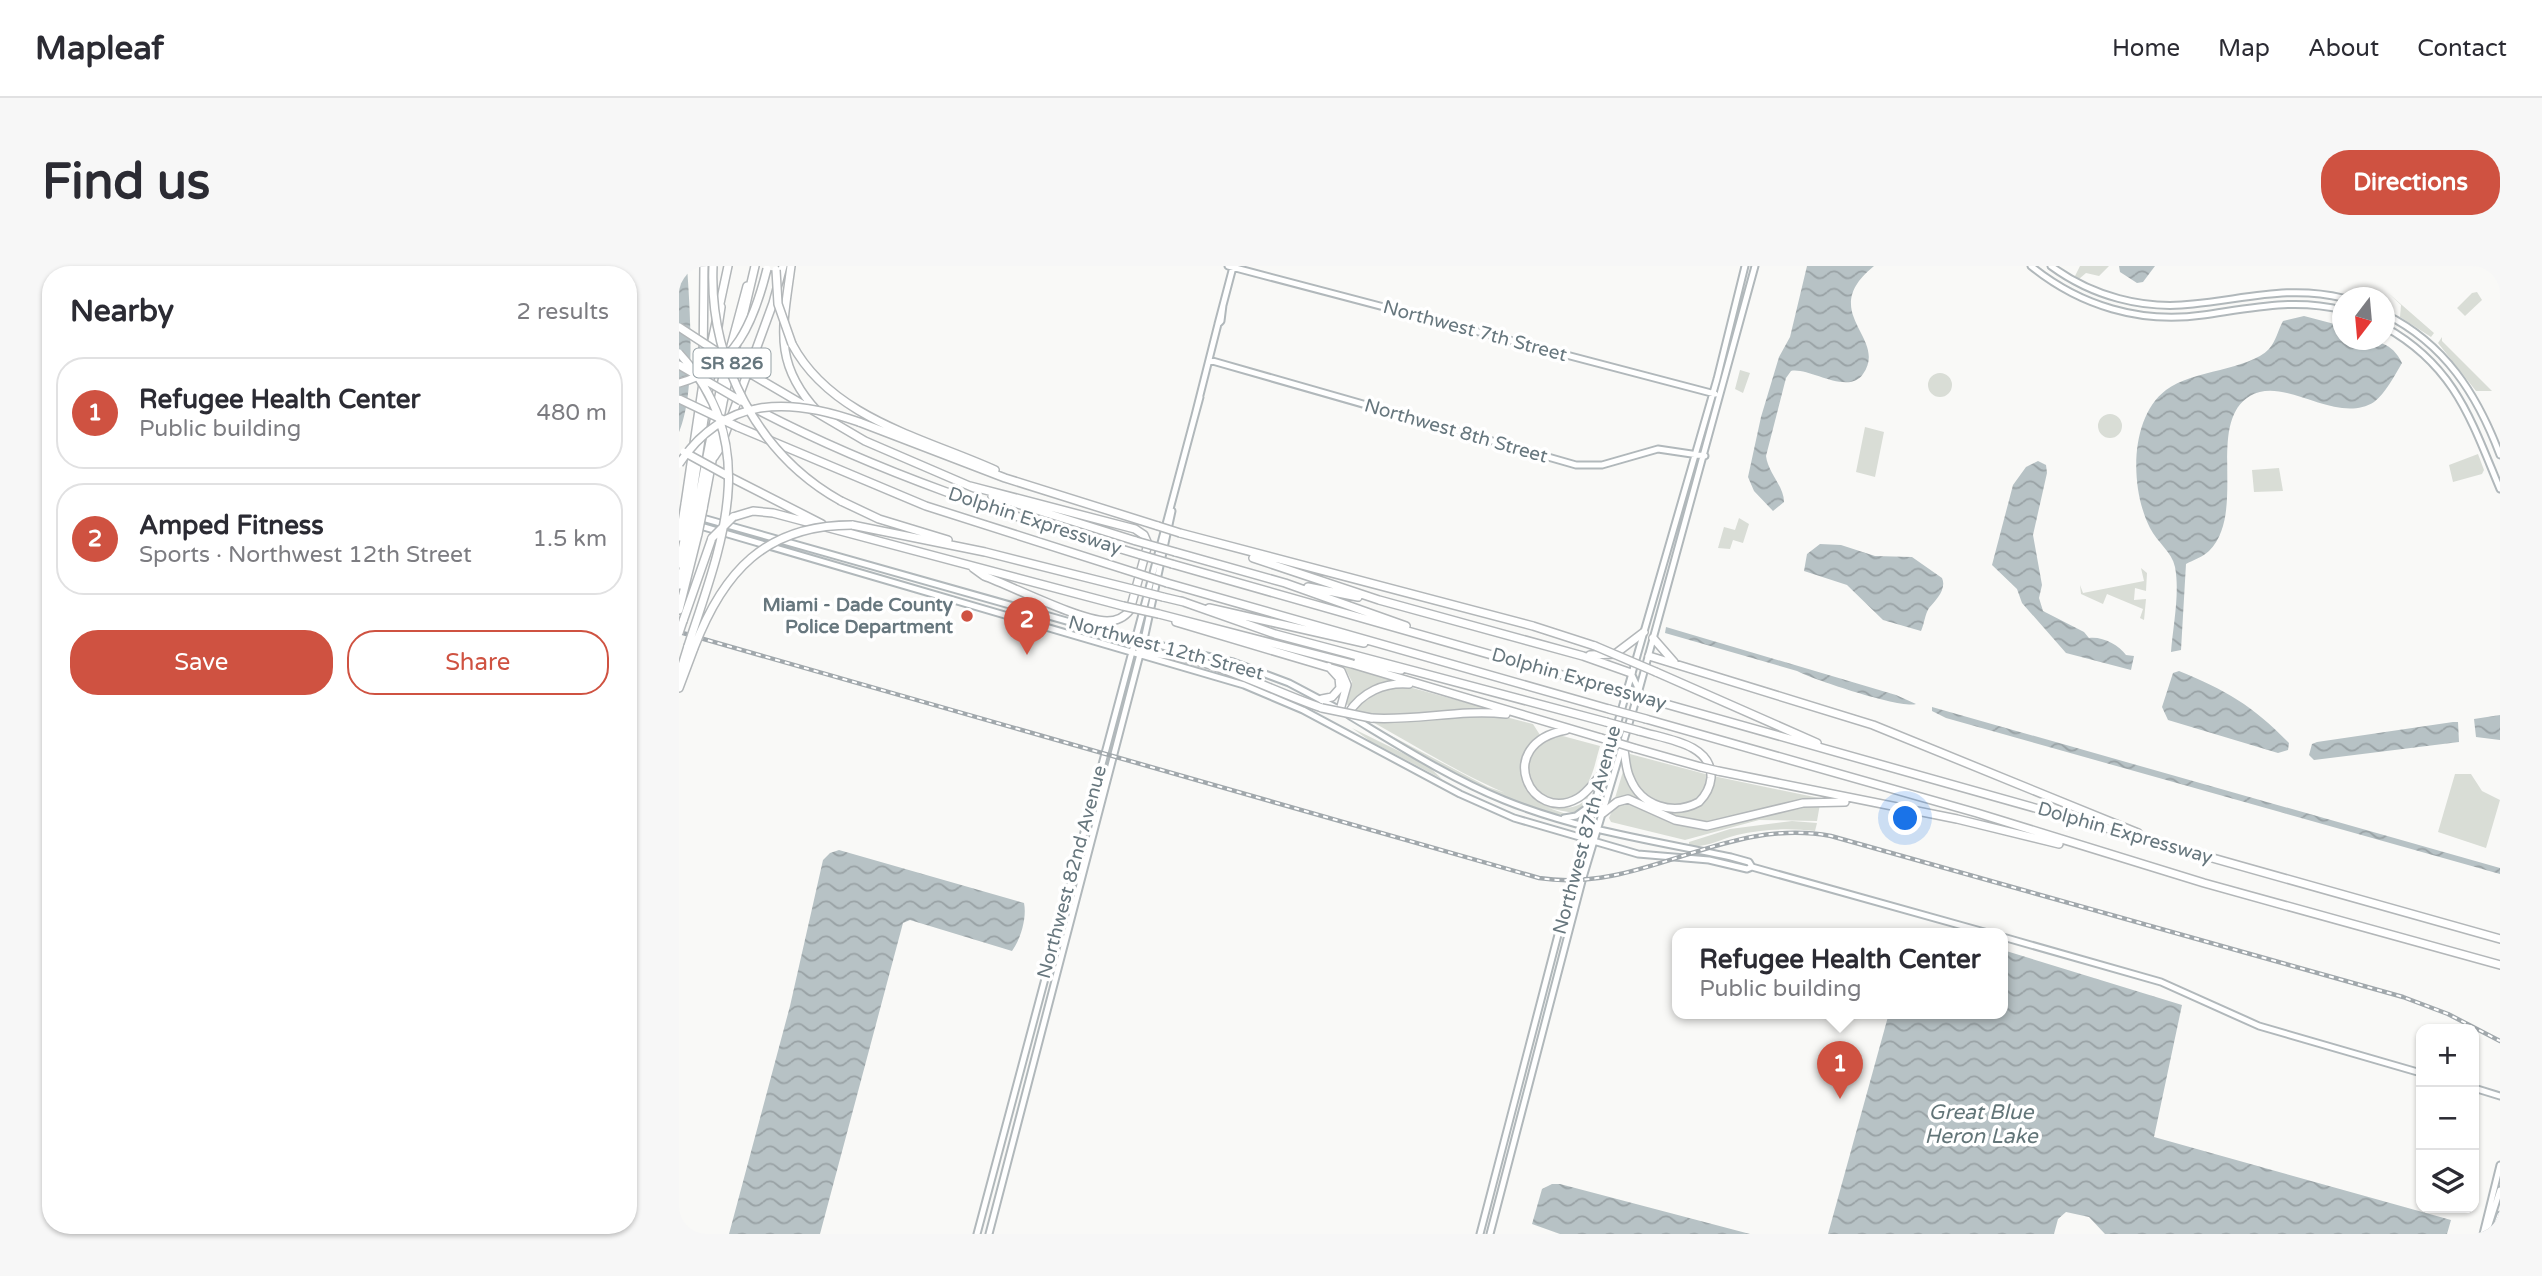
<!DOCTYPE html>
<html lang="en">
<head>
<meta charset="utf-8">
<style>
	body { margin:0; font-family:"Varela Round",sans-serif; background:#f7f7f7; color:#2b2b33 }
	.controls { position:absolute; right:21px; bottom:21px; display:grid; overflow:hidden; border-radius:14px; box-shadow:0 2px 5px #0004 }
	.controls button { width:63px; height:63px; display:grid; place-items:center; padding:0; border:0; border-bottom:2px solid #e1e1e2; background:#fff; color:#2b2b33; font:35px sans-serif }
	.compass { position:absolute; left:1653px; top:21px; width:63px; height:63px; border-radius:50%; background:#fff; box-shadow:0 2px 5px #0004; rotate:196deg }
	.you { position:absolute; left:1227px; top:553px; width:24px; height:24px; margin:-18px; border:5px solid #fff; border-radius:50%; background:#1a73e8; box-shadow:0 0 0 10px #1a73e833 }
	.badge { display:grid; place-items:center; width:46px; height:46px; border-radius:50%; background:#cf5241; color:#fff; font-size:23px; font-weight:700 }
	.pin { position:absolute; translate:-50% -58px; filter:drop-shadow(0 2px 4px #0008) }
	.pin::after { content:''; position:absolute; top:37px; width:24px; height:21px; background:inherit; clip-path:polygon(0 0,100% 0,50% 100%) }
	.popup { position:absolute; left:993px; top:662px; width:336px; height:91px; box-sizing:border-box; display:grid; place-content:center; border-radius:14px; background:#fff; filter:drop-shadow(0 2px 5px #0005); font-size:23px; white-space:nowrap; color:#7c7c81 }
	.popup b { font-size:26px; color:#2b2b33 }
	.popup::after { content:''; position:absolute; left:50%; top:100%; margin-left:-14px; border:14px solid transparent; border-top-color:#fff }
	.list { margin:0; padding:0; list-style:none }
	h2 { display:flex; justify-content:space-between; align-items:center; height:91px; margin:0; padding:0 28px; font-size:30px }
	h2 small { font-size:23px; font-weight:400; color:#7c7c81 }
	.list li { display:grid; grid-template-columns:46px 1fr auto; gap:21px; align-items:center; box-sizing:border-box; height:112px; margin:0 14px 14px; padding:0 14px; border:2px solid #e1e1e2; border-radius:28px }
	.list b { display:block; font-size:26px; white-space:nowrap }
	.list p { margin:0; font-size:23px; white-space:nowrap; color:#7c7c81 }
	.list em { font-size:23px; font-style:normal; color:#7c7c81 }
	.actions { display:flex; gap:14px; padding:21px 28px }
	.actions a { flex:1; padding:16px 0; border:2px solid #cf5241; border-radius:28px; text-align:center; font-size:24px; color:#cf5241 }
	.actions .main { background:#cf5241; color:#fff }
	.icon { flex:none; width:38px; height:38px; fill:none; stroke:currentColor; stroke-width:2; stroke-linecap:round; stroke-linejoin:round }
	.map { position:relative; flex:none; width:1821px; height:968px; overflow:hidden; border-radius:28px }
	header { display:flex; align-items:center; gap:42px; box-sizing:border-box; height:98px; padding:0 35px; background:#fff; border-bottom:2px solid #e1e1e2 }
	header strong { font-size:33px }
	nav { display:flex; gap:38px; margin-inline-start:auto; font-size:24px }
	.intro { display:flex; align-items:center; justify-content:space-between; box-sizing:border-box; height:168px; padding:0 42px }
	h1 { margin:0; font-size:49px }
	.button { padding:18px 32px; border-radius:28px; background:#cf5241; color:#fff; font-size:24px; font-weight:700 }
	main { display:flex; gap:42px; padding:0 42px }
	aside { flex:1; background:#fff; border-radius:28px; box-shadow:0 2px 5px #0004 }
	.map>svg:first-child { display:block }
	.green { fill:#d9ddd6 }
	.water { fill:url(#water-waves) }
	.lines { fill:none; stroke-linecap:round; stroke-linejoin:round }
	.secondary-casing { stroke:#b1b8bb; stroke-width:9 }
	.highway-casing { stroke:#b3b7b9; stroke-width:10 }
	.secondary { stroke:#fff; stroke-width:5 }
	.highway { stroke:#fff; stroke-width:7 }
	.rail-casing { stroke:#a1a8ac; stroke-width:4.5 }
	.rail { stroke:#fff; stroke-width:2; stroke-dasharray:5; stroke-linecap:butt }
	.highway-bridge-casing { stroke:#b3b7b9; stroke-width:10; stroke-linecap:butt }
	.highway-bridge { stroke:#fff; stroke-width:7 }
	.poi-dot { fill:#cf5241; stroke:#fff; stroke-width:2.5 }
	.labels { text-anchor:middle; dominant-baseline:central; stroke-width:7; stroke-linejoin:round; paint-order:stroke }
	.shield { fill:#fff; stroke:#95a0a5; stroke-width:2 }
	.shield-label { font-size:18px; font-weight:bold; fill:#67777e }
	.street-label { font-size:19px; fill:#67777e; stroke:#fff }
	.poi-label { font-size:19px; font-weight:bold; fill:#67777e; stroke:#fff; text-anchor:end }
	.water-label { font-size:21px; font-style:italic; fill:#627578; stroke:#fff }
</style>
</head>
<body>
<header>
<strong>Mapleaf</strong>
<nav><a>Home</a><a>Map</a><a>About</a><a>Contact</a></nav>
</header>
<div class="intro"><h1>Find us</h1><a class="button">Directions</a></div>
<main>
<aside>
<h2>Nearby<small>2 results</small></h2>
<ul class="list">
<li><span class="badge">1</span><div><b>Refugee Health Center</b><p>Public building</p></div><em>480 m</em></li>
<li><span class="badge">2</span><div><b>Amped Fitness</b><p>Sports · Northwest 12th Street</p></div><em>1.5 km</em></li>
</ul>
<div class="actions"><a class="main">Save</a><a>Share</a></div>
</aside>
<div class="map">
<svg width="1821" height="968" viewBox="0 0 1821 968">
	<defs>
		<pattern id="water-waves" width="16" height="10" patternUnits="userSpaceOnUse" patternTransform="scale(1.75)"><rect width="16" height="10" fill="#b7c2c5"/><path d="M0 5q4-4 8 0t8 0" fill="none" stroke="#99a2a5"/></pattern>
	</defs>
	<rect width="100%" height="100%" fill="#f9f9f7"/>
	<path class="green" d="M1401 0H1430L1420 10 1407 7 1400 13 1396 10Z
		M1708 26 1755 67 1752 71 1721 51 1722 39Z
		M1798 26 1803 34 1786 50 1778 42 1793 27Z
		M1763 71V75L1813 125H1797L1759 77Z
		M1061 104 1071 107 1064 127 1056 123Z
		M1249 119a12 12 0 1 1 24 0a12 12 0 1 1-24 0Z
		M1419 160a12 12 0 1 1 24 0a12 12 0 1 1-24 0Z
		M1186 161 1205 166 1196 211 1177 206Z
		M1799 188 1805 204 1803 208 1774 216 1770 199Z
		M1600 202 1604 225 1575 226 1573 204Z
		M1060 252 1070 258 1064 277 1054 274 1051 283 1039 282 1045 261 1056 264Z
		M1462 302 1468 307 1467 325 1456 322 1455 334 1467 333 1465 354 1461 352 1464 343 1428 328 1424 338 1402 328 1401 319 1404 327 1465 315Z
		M665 400 718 415 671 440 667 438 673 416Z
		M730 421 810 443C787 446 692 455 675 443L705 422Z
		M771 449 823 450 854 458 861 469C803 508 890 569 910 528L905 542 908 532 903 542 895 547C822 536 754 489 690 454Z
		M673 462 748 499 763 513 691 475Z
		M705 466 809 521 893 550C843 549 749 492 705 466Z
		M880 469 921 480C916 496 914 514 902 526 885 544 852 531 848 506 847 498 853 487 856 480Z
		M951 488 1030 509C1024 561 949 544 951 488Z
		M945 502 960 530 958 532H936Z
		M1776 508H1792L1803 525 1821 534 1807 582 1759 566Z
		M1034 510 1145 533 1032 558 1014 557 985 547 986 544 1014 541Z
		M948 535 1028 563 1141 538 1138 555 1080 554 1006 574 932 556 930 552C934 542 938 537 948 535Z
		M1113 555 1138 557 1136 565C1110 562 1084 563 1058 569 1042 573 1027 582 1010 580V576L1051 563Z"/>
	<path class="water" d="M0 0H8C11 44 17 126 0 166Z
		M1128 0H1195C1137 47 1210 71 1184 108 1169 130 1130 101 1112 105L1107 112 1087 190C1089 207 1105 220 1105 236L1094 245 1075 225 1069 211 1082 151 1100 91 1111 71Z
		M1440 0H1476L1464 16 1458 17 1441 6Z
		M1625 50 1663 60 1664 74C1689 74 1711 71 1723 97 1716 109 1706 128 1695 136 1657 160 1606 109 1571 130 1526 157 1569 246 1530 285 1524 291 1514 294 1507 298L1502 384 1492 386C1494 360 1501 327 1496 301 1493 286 1478 276 1471 262 1451 223 1450 152 1487 124 1514 104 1570 104 1590 83 1597 75 1599 64 1604 55Z
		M1359 195 1367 199 1368 207 1354 269 1363 319 1360 332 1364 345 1405 366 1410 372C1423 370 1440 379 1447 389L1455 390 1452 404 1387 387 1343 337 1338 323 1313 299 1334 219 1347 201Z
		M1141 278 1162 279 1196 290 1233 291 1263 312C1268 323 1257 334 1250 342 1246 348 1245 359 1242 365L1204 354 1168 319 1125 305 1128 288Z
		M987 361 1217 429 1237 438C1223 443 1135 414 1118 405L986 367Z
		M1500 405C1547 424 1574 440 1610 477L1609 484 1599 487 1489 454 1483 441 1494 407Z
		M1253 441 1821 602V608L1267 452 1253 445Z
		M1821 449V474L1797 471 1795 453Z
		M1774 456H1779L1780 476 1635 494 1630 489 1633 478 1638 476Z
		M160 584 345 637C348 651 342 673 333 685L231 654 224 657 141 968H50L111 740 144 594 151 587Z
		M1324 684 1503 739 1475 871 1772 954 1768 968H1426L1410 951 1387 946 1379 953 1375 968H1149L1210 747H1324Z
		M873 918H881L1071 968H881L853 958 863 923Z"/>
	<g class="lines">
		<defs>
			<path id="secondary" d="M549 0 1036 128
				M1352 0C1401 40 1462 58 1524 49 1573 42 1615 32 1664 44
				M1372 0C1413 30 1464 44 1514 38 1566 33 1611 19 1664 32
				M544 39 542 55 539 58 554 1
				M1706 48C1766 78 1798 128 1821 189
				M1706 61C1776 100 1792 154 1821 223
				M530 94 897 199H923L979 183 1026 190
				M521 131 515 153 539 58
				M20 251 444 371 554 396 610 417 663 445
				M18 259 565 419 624 444 781 528 835 552 959 588 1030 594 1068 603 1073 601 1309 667
				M952 407 960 424
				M671 450C721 480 771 512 825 534 899 564 976 575 1052 591L1070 596 1073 601
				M885 552 897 550 915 537
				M1324 671 1482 716 1580 760 1742 807
				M1795 822 1821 830
				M298 968 515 153
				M310 968 466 369 493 245
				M801 968 893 615 1038 113 1066 0
				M811 968 903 615 960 424 1076 0
				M1804 968 1821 899
				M1807 968 1821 924
				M1814 968 1821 949"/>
			<path id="highway" d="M112 0C104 61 93 97 139 146
				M113 78C152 152 245 172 316 204
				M24 106 25 0
				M72 108 186 175 295 222
				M77 143C199 207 330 250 462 289
				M180 156 326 212 479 260
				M59 161 247 240 457 307
				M35 191 41 182 94 37 104 0
				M47 209 143 258
				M291 220 456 263 465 269 469 278 451 344C445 352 437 355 428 355 399 354 335 321 305 310L294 302
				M313 230 457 275
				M162 235 200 253 269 274
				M6 238 24 117 49 0
				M12 239 42 41
				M18 241 44 110 68 20
				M24 243 44 136 76 0
				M54 251 74 245 94 247 444 340
				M173 259 306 286 453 323
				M501 267 854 360 916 380
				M0 271 2 263
				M496 286 606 317 727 360
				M574 292 700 334 904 390 952 407
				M0 298 7 265
				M493 298 936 424
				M488 317 930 443
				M0 319 13 267
				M629 321 679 331
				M484 331 505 336
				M502 335 596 368 927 456
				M530 342 685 377
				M0 344 19 268
				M480 348 673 398 922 472
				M4 355 33 272
				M497 356 662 405 668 419 661 444
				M974 372 995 396
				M460 387C524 386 584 422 643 442
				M911 389 936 388 965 366
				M970 390 1194 459 1459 567
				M679 395 722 404
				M977 406 1138 477
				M0 409 9 380
				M0 422 15 382
				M643 433 653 431 661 422 660 412 650 401
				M969 433 1821 673
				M669 448C682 426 706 416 730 418
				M692 452C737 455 781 443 827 448
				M967 453 1298 547 1525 617 1821 699
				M887 464C813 478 852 559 899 532 908 527 915 516 922 509
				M944 480C947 490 946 502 951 512 962 540 994 550 1020 536 1027 529 1031 522 1032 512 1034 477 985 473 960 465
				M955 482 1022 501
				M1039 505 1278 553 1380 578
				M924 547 938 536 949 533 996 554 1028 560 1124 537 1166 536"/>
		</defs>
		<use href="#secondary" class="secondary-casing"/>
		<use href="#highway" class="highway-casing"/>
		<use href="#secondary" class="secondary"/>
		<use href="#highway" class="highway"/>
		<defs>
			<path id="rail" d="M0 366 860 612C964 628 1045 550 1152 570L1724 731 1769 748 1821 775"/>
		</defs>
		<use href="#rail" class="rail-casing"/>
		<use href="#rail" class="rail"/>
		<defs>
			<path id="highway-bridge" d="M34 0C30 95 79 189 162 235
				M97 4 99 38 113 78
				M0 61 72 108
				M0 87C84 179 43 277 9 380
				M0 99 62 135
				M0 117C57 102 75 55 88 3
				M0 133 59 161
				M5 186 47 209
				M0 198C45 130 110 131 180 156
				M479 260 501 267
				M2 263 6 238
				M7 265 12 239
				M13 267 18 241
				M19 268 24 243
				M33 272 54 251
				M457 275 496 286
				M462 289 493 298
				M457 307 488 317
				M453 323 484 331
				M444 340 480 348
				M0 367 4 355
				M916 380 977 406
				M15 382C44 306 86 259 173 259
				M936 424 969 433
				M643 442 692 452
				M930 443 967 453
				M927 456 960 465
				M922 472 955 482
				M1022 501 1039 505"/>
		</defs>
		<use href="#highway-bridge" class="highway-bridge-casing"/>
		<use href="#highway-bridge" class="highway-bridge"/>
	</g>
	<circle class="poi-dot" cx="288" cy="350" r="7"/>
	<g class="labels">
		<rect class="shield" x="14.5" y="82.5" width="77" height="29" rx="5"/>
		<g class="shield-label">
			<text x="53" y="97">SR 826</text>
		</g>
		<g class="street-label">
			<text transform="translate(796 65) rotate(15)">Northwest 7th Street</text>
			<text transform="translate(777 165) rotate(16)">Northwest 8th Street</text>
			<text transform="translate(356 255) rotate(18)">Dolphin Expressway</text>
			<text transform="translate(487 382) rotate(15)">Northwest 12th Street</text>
			<text transform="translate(900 413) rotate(16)">Dolphin Expressway</text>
			<text transform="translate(908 564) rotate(-75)">Northwest 87th Avenue</text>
			<text transform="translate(1446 567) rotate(16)">Dolphin Expressway</text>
			<text transform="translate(393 606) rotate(-75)">Northwest 82nd Avenue</text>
		</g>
		<g class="poi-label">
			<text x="274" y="339">Miami - Dade County<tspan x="274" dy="22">Police Department</tspan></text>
		</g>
		<g class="water-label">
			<text x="1302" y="846">Great Blue<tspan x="1302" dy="24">Heron Lake</tspan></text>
		</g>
	</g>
</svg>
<div class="controls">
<button>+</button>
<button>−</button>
<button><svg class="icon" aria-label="layers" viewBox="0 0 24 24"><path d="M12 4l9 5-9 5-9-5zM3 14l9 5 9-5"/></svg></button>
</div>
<svg class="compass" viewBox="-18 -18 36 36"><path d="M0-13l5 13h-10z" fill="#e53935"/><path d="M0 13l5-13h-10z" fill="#7c7c81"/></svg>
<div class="you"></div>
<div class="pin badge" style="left:1161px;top:833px">1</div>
<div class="popup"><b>Refugee Health Center</b>Public building</div>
<div class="pin badge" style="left:348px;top:389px">2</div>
</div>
</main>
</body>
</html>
